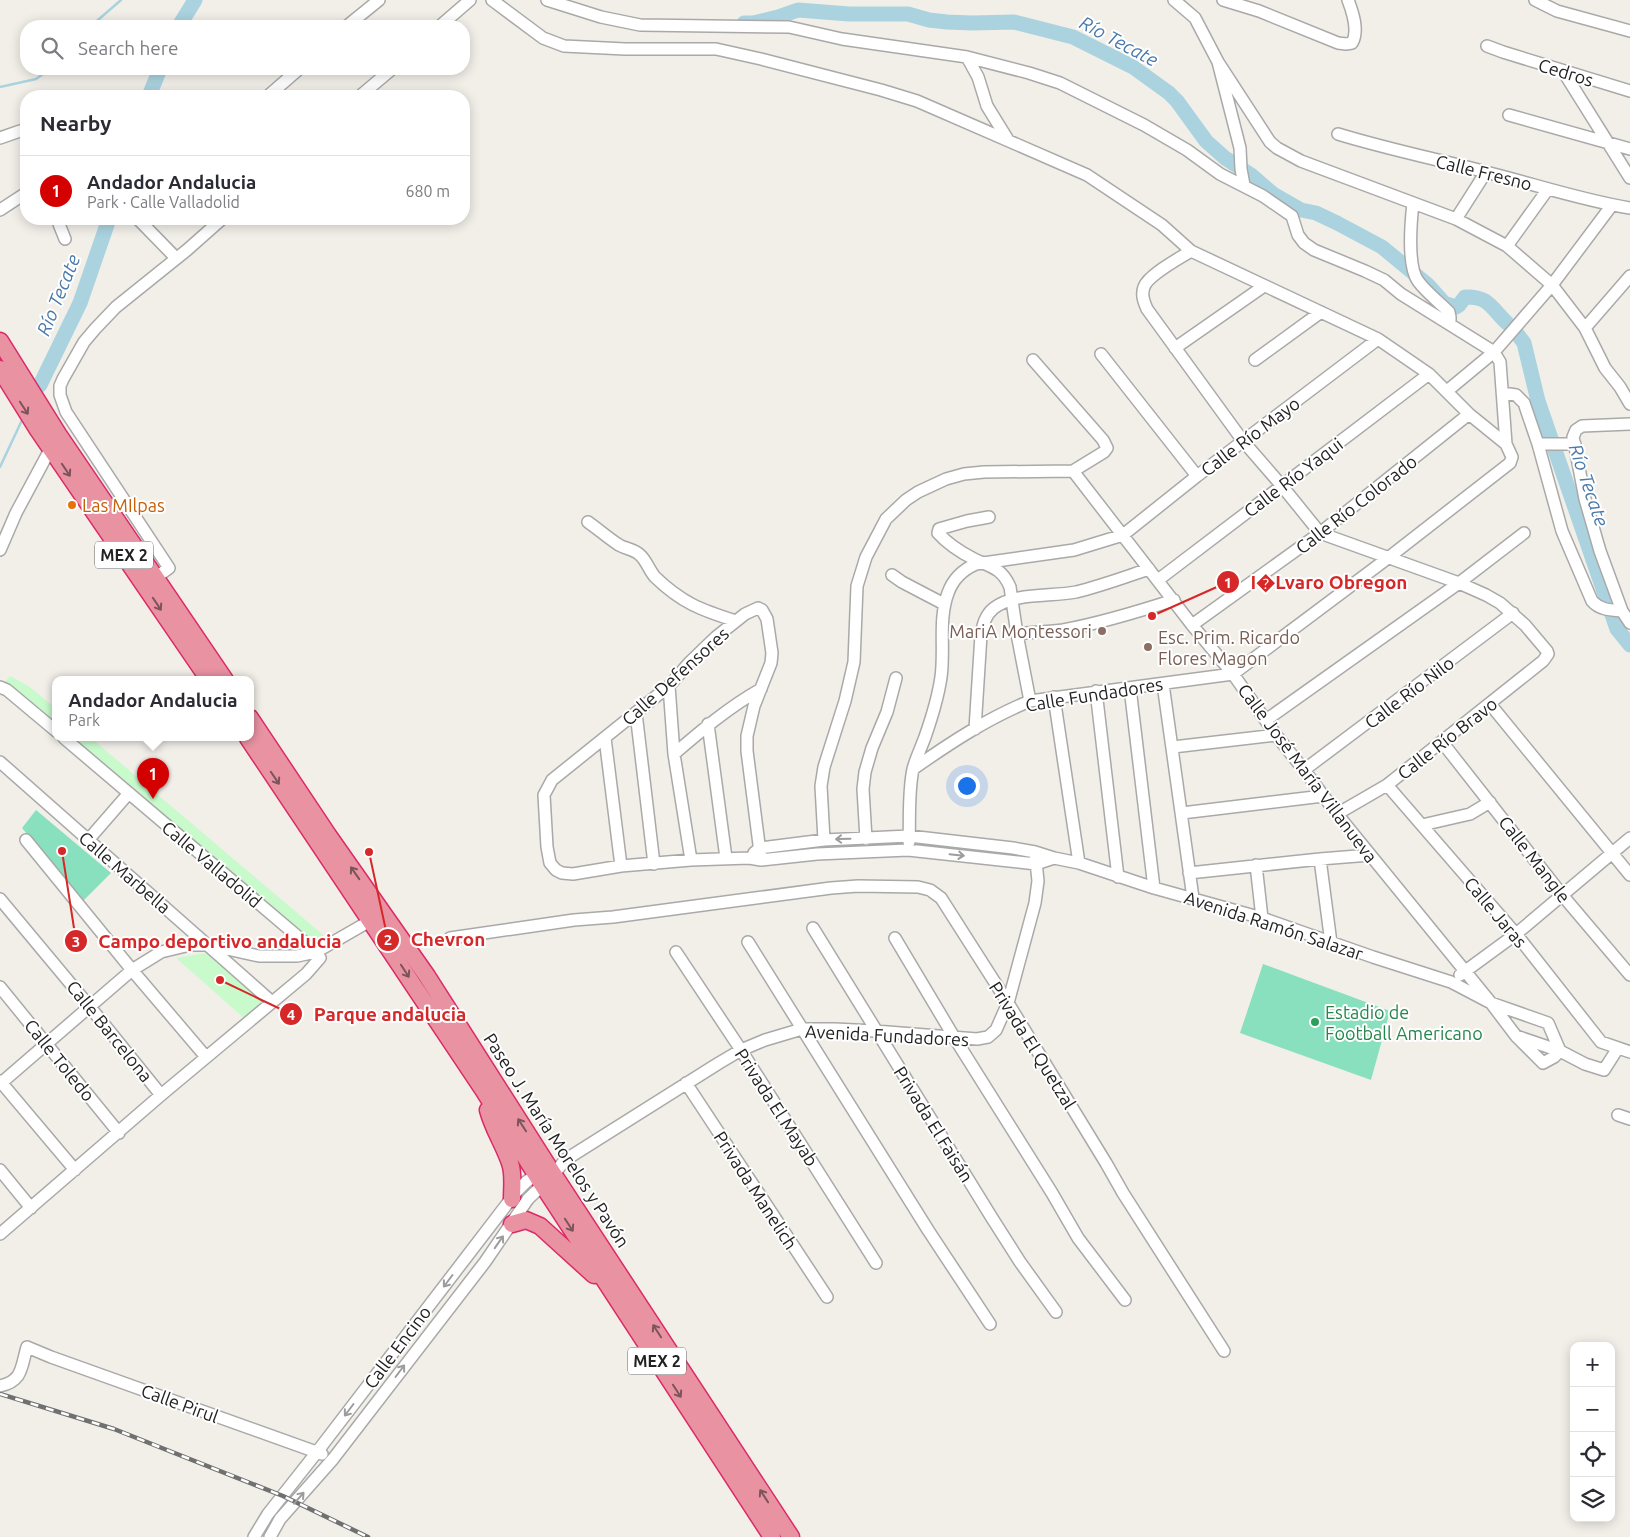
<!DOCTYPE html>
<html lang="en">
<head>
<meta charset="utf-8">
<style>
	body { margin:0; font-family:Ubuntu,sans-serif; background:#f2f2f3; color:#2b2b33 }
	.controls { position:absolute; right:15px; bottom:15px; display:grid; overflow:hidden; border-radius:10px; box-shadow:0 2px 12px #0003 }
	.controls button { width:45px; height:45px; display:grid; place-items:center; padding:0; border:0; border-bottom:1px solid #e1e1e2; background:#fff; color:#2b2b33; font:25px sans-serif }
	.you { position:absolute; left:966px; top:785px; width:18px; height:18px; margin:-12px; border:4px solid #fff; border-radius:50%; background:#1a73e8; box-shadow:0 0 0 8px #1a73e833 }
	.badge { display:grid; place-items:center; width:32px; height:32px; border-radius:50%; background:#d40000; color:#fff; font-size:16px; font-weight:700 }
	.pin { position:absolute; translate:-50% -41px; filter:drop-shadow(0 1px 2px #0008) }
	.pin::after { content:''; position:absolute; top:26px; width:18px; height:15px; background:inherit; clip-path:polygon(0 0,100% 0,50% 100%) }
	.popup { position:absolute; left:52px; top:676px; width:202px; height:65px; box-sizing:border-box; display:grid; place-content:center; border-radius:10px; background:#fff; filter:drop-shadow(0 1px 4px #0005); font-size:16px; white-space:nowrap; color:#7c7c81 }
	.popup b { font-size:19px; color:#2b2b33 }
	.popup::after { content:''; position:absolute; left:50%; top:100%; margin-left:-10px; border:10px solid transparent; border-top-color:#fff }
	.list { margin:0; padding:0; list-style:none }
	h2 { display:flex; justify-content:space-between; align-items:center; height:65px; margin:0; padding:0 20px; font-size:21px }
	h2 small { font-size:16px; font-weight:400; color:#7c7c81 }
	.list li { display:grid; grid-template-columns:32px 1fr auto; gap:15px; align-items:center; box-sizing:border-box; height:70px; padding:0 20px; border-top:1px solid #e1e1e2 }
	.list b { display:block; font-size:19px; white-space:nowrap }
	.list p { margin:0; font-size:16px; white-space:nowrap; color:#7c7c81 }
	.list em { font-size:16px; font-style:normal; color:#7c7c81 }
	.icon { flex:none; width:28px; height:28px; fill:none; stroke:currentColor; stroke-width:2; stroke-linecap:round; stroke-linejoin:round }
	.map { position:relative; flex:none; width:1630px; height:1537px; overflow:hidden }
	.search { position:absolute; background:#fff; box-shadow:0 2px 12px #0003; left:20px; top:20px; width:450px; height:55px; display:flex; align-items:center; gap:12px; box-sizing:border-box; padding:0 18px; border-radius:20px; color:#7c7c81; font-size:19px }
	.panel { position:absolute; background:#fff; box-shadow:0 2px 12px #0003; left:20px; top:90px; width:450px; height:135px; border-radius:20px }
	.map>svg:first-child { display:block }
	.park { fill:#c8facc }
	.pitch { fill:#88e0be }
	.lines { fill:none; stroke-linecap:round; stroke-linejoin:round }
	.stream { stroke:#aad3df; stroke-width:2.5 }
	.river { stroke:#aad3df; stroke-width:15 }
	.minor-casing { stroke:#a9a9a9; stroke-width:14 }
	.highway-casing { stroke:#dc2a67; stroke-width:19 }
	.minor { stroke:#fff; stroke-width:11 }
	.highway { stroke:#e892a2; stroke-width:16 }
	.rail-casing { stroke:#707070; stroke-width:4.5 }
	.rail { stroke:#fff; stroke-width:2.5; stroke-dasharray:8; stroke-linecap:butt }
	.oneway { stroke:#7b545c }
	.oneway2 { stroke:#9c9c9c }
	.food-dot { fill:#e8710a; stroke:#fff; stroke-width:2 }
	.education-dot { fill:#8d6e63; stroke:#fff; stroke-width:2 }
	.leisure-dot { fill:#2e9e5b; stroke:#fff; stroke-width:2 }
	.labels { text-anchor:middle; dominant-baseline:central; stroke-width:4; stroke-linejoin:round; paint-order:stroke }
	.shield { fill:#fff; stroke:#646464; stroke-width:1 }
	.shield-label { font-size:16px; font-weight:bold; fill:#222 }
	.street-label { font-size:18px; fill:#222; stroke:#fff }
	.food-label { font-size:18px; fill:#c56008; stroke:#fff; text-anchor:start }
	.education-label { font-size:18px; fill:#785e54; stroke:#fff; text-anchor:end }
	.leisure-label { font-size:18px; fill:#27864d; stroke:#fff; text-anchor:start }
	.water-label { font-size:19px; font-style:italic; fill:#4a7aab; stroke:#fff }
	.leader { fill:none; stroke:#d62828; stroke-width:2 }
	.callout-dot { fill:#d62828; stroke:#fff; stroke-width:2 }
	.mark-label { font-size:15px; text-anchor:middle; font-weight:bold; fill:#fff }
	.callout-label { font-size:19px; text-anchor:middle; font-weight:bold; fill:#d62828; stroke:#fff; stroke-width:4; stroke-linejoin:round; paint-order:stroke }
</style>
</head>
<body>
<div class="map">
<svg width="1630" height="1537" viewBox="0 0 1630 1537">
	<rect width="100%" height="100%" fill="#f2efe9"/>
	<path class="park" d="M10 676 30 687 55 708V726L5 682Z
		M70 738H91L328 939 312 946Z
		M206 953 265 1003 245 1019 176 958Z"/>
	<path class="pitch" d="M36 810 111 873 83 901 22 828Z
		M1263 964 1390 1011 1371 1080 1240 1033Z"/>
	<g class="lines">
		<path class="stream" d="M91 26 121 0
			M0 87 36 79 50 69
			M0 467 23 418"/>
		<path class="river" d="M744 23H753L778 17 798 10 849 14H908L929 20 947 22 972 23 1014 22 1073 37 1133 67 1169 93 1177 101 1206 141 1225 158 1251 175 1273 194 1301 210 1316 213 1337 223 1382 247 1428 285 1444 303 1456 307 1459 305 1465 297C1489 296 1491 308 1507 323
			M179 26 195 0
			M149 96 160 69
			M1518 335 1524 343 1538 401 1617 629 1630 645
			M40 385 80 303 109 219"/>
		<defs>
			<path id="minor" d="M492 0 543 38 564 46 625 49H716L761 59 881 90 917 101 1087 175 1162 225 1191 251 1378 339 1429 374 1469 414 1506 444 1512 457 1510 463 1388 558 1233 674 1030 701C988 718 950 743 913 769
				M547 0 601 17 640 25 789 27 842 39 967 57 1029 73 1060 83 1144 125 1187 150 1220 174 1263 196 1292 216 1298 235 1304 243 1314 250 1365 271 1384 280 1401 294 1494 352 1500 362 1506 444
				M1174 0 1195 18 1218 62 1240 148 1241 169 1244 185
				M1223 0 1259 11 1338 43 1346 44 1352 43C1359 31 1353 13 1348 0
				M1535 0 1557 11 1630 31
				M347 26 379 0
				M440 26 470 0
				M1487 46 1503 52 1630 91
				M967 57 978 77 987 106 1008 140
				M1218 62 1270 142 1277 148 1301 161 1456 219 1507 246 1552 285 1585 328 1605 368 1620 387 1630 404
				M1563 71 1630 178
				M268 96 299 69
				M360 96 392 69
				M1509 115 1630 149
				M1338 134C1387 149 1436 159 1486 172 1534 184 1581 200 1630 208
				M0 138 20 131H26
				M1413 203C1411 221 1407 266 1418 281 1426 292 1439 302 1449 312L1450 317V323
				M0 210 26 193
				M57 219 65 239
				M138 219 176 258
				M1456 219 1486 172
				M1507 246 1548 189
				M1191 251C1180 258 1148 275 1144 287 1141 295 1144 302 1147 309L1243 441 1282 486 1320 533 1459 583 1486 595 1500 603 1525 625 1547 651 1548 654 1543 661 1387 785 1337 814
				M1585 328 1630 276
				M1175 348 1264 286
				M1101 354 1197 476
				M1255 360 1321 312
				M1447 391 1494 352 1552 285 1612 205
				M1503 393 1516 395 1524 403 1538 444H1575
				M1630 424 1582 426 1576 430 1573 437 1585 499 1600 551 1622 611 1630 623
				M1538 444 1562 531 1592 601C1600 610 1611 610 1622 611
				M1073 471 1192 625 1233 674 1276 735 1304 770 1337 814 1491 1003 1516 1036 1560 1051 1585 1064 1604 1070 1618 1048
				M989 517 967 521 939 529 938 533C947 543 962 553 974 559 991 567 1002 568 1010 587L1017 634 1030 701
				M588 522C598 529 608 538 619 545 626 549 634 549 640 555 646 560 649 570 655 577 682 603 701 610 736 621
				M0 550 16 513 53 444
				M892 575 902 582 944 604
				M155 578 169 568 66 412 60 395V386L63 379 84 342 95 329 116 307 187 250 222 219
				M1158 580 1429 374
				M1192 625 1320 533 1469 414
				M1017 634C1032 632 1047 632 1063 630 1101 623 1137 612 1174 600
				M1163 684 1193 898
				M669 686 674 754 691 860
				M0 687 7 690 56 731
				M1130 688 1154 888
				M1096 691 1118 877
				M1054 697 1079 863
				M1490 704 1630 875
				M636 713 654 864
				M1266 720 1459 583 1524 533
				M708 724 726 858
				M975 729 981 635C983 625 985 615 994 608 1015 592 1051 597 1076 592 1101 586 1125 577 1149 569
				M605 738 621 866
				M1442 742 1563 896 1630 975
				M1173 747 1276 735
				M674 754C702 730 729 707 761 689
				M0 762 272 1002
				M1304 770 1513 613
				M1387 785 1516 934 1601 1042 1630 1052
				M1182 813 1323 796
				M1422 825 1470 814 1490 802
				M89 839 129 793
				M866 839 863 789 865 772 872 748 887 712 896 678
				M26 840 132 970 206 1057
				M824 840 821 786 824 767 845 701 854 662 857 586 866 557 886 519 906 500 918 492 946 479 964 474 984 472 1073 471 1104 452 1107 448 1103 440 1033 360
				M909 842C910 818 908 793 913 769 916 758 921 748 925 737 932 717 938 698 941 677 945 649 938 620 948 593 953 579 962 570 976 564L1074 550 1123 535 1197 476 1378 339
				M754 853 760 848 824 840 909 836 1013 848 1035 852 1054 858 1079 863 1154 888 1262 918 1373 957 1451 982 1491 1003 1548 1023 1560 1051 1554 1057 1543 1063 1516 1036
				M1320 859 1331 943
				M761 860 747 751V736L754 706 771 663 772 653 767 619 762 610 758 608 745 614 716 637 689 663 669 686 552 780 544 795 547 847 550 863 556 870 562 873 573 874 621 866 691 860 749 858 761 860 817 854 908 850 1036 864 1054 858
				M1256 865 1262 918
				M1189 873 1320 859 1370 855
				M0 899 90 1007 161 1095
				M813 928 992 1218 1020 1262 1056 1312
				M450 938 574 920 613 917 831 888 858 886 918 887 930 890 941 898 1008 1003 1106 1163 1123 1193 1224 1351
				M895 938 954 1037 1052 1193 1078 1238 1125 1300
				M748 942 928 1230 990 1324
				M676 952 741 1050 876 1263
				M1460 975 1516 934 1630 838
				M0 987 119 1133
				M0 1081 75 1170
				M686 1083 827 1297
				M0 1084 132 970 161 952 190 945H209L259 956H297L316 952 375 918
				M1618 1115 1630 1119
				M0 1170 31 1208
				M0 1234 161 1095 306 974 320 958 316 952 64 738
				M0 1386C23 1381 21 1367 27 1347L51 1357 322 1454
				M254 1537 268 1514 317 1452 517 1191 526 1182 541 1171
				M270 1537 280 1519 333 1459 485 1262 528 1199 554 1174 565 1160 719 1063 741 1050 765 1040 802 1029H835L875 1031 977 1039 988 1037 996 1030 1008 1003 1035 903 1038 881 1035 852"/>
			<path id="highway" d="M0 341 58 434 225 680
				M0 369 38 430 209 680
				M250 718 328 835 427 976 548 1166 791 1537
				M248 738 484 1091 542 1184 772 1537
				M488 1110C493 1129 504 1145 510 1163 514 1174 512 1187 512 1199
				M512 1224 526 1220 540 1226 594 1275"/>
		</defs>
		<use href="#minor" class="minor-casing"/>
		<use href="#highway" class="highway-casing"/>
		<use href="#minor" class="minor"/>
		<use href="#highway" class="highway"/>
		<defs>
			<path id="rail" d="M0 1394 114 1429 283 1496 368 1537"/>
		</defs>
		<use href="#rail" class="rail-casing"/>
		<use href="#rail" class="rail"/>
	</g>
	<defs><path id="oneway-shaft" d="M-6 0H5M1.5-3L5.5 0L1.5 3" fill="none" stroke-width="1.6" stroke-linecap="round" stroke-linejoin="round" transform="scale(1.25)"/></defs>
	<g class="oneway">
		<use href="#oneway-shaft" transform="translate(24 408) rotate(57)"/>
		<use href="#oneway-shaft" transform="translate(66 470) rotate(56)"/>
		<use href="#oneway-shaft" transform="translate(157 604) rotate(56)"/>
		<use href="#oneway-shaft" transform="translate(275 778) rotate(56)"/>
		<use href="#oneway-shaft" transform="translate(355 873) rotate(-125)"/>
		<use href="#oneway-shaft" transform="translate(405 971) rotate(57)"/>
		<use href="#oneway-shaft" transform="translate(522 1125) rotate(-123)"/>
		<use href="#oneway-shaft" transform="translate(569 1225) rotate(57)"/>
		<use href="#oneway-shaft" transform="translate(657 1331) rotate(-123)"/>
		<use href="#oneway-shaft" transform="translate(677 1391) rotate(57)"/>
		<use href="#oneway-shaft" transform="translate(764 1496) rotate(-123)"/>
	</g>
	<g class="oneway2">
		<use href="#oneway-shaft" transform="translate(843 839) rotate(179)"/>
		<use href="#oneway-shaft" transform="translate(957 855) rotate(6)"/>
		<use href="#oneway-shaft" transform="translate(499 1242) rotate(-55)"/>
		<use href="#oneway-shaft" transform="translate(448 1281) rotate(127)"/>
		<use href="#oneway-shaft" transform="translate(400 1371) rotate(-53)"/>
		<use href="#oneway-shaft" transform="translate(349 1410) rotate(127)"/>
		<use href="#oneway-shaft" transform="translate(299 1498) rotate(-49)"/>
	</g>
	<circle class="food-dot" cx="72" cy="505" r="5"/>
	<g class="education-dot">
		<circle cx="1102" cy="631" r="5"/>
		<circle cx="1148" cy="647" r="5"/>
	</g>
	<circle class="leisure-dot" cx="1315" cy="1022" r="5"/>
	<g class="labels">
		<g class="shield">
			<rect x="95" y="541.5" width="58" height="27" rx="4"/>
			<rect x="628" y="1347.5" width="58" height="27" rx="4"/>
		</g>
		<g class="shield-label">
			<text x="124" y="555">MEX 2</text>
			<text x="657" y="1361">MEX 2</text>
		</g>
		<g class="street-label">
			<text transform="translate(1566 72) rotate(17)">Cedros</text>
			<text transform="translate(1484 172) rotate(14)">Calle Fresno</text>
			<text transform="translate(1250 436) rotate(-37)">Calle Río Mayo</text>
			<text transform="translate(1293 477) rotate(-37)">Calle Río Yaqui</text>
			<text transform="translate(1356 504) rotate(-38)">Calle Río Colorado</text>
			<text transform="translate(675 676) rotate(-42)">Calle Defensores</text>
			<text transform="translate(1409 692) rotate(-37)">Calle Río Nilo</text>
			<text transform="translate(1094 694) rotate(-9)">Calle Fundadores</text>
			<text transform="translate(1447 738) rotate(-38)">Calle Río Bravo</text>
			<text transform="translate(1308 773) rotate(53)">Calle José María Villanueva</text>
			<text transform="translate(1535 859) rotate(52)">Calle Mangle</text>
			<text transform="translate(212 864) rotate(40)">Calle Valladolid</text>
			<text transform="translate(125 872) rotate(41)">Calle Marbella</text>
			<text transform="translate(1496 912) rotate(50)">Calle Jaras</text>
			<text transform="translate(1274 925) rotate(18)">Avenida Ramón Salazar</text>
			<text transform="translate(110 1031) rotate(51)">Calle Barcelona</text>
			<text transform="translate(887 1035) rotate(3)">Avenida Fundadores</text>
			<text transform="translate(1033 1045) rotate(58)">Privada El Quetzal</text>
			<text transform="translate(60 1060) rotate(51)">Calle Toledo</text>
			<text transform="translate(777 1107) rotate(57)">Privada El Mayab</text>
			<text transform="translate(934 1124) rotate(58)">Privada El Faisán</text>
			<text transform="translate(557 1140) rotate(57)">Paseo J. María Morelos y Pavón</text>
			<text transform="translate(756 1190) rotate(57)">Privada Manelich</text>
			<text transform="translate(397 1347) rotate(-53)">Calle Encino</text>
			<text transform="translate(180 1403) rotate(20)">Calle Pirul</text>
		</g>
		<g class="food-label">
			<text x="82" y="505">Las MIlpas</text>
		</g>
		<g class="education-label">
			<text x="1092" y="631">MariA Montessori</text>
			<text x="1158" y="637" text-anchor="start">Esc. Prim. Ricardo<tspan x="1158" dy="21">Flores Magon</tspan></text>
		</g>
		<g class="leisure-label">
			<text x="1325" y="1012">Estadio de<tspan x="1325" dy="21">Football Americano</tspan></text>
		</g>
		<g class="water-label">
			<text transform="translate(1119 41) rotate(28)">Río Tecate</text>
			<text transform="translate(58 295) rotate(-68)">Río Tecate</text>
			<text transform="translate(1589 485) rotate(71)">Río Tecate</text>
		</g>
	</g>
	<path class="leader" d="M1152 616L1228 582M369 852L388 940M62 851L76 941M220 980L291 1014"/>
	<g class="callout-dot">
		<circle cx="1152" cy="616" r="5"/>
		<circle cx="369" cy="852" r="5"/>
		<circle cx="62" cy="851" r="5"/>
		<circle cx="220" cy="980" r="5"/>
		<circle cx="1228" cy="582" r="12"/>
		<circle cx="388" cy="940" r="12"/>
		<circle cx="76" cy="941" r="12"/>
		<circle cx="291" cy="1014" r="12"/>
	</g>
	<g class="mark-label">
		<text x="1228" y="588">1</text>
		<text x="388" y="945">2</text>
		<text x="76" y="947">3</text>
		<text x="291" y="1020">4</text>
	</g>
	<g class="callout-label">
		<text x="1329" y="589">I�Lvaro Obregon</text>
		<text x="448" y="946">Chevron</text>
		<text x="220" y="948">Campo deportivo andalucia</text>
		<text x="390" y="1021">Parque andalucia</text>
	</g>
</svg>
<div class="controls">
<button>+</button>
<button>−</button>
<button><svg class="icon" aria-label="locate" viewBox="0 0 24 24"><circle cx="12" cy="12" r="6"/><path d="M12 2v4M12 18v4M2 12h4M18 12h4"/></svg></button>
<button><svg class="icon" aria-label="layers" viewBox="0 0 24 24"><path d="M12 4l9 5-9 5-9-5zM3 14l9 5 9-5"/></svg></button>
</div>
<div class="you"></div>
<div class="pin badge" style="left:153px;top:799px">1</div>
<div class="popup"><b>Andador Andalucia</b>Park</div>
<div class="search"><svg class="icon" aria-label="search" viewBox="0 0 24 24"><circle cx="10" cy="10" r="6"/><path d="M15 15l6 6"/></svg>Search here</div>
<section class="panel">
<h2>Nearby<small></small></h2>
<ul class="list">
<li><span class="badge">1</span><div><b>Andador Andalucia</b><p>Park · Calle Valladolid</p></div><em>680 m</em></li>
</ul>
</section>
</div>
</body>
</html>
